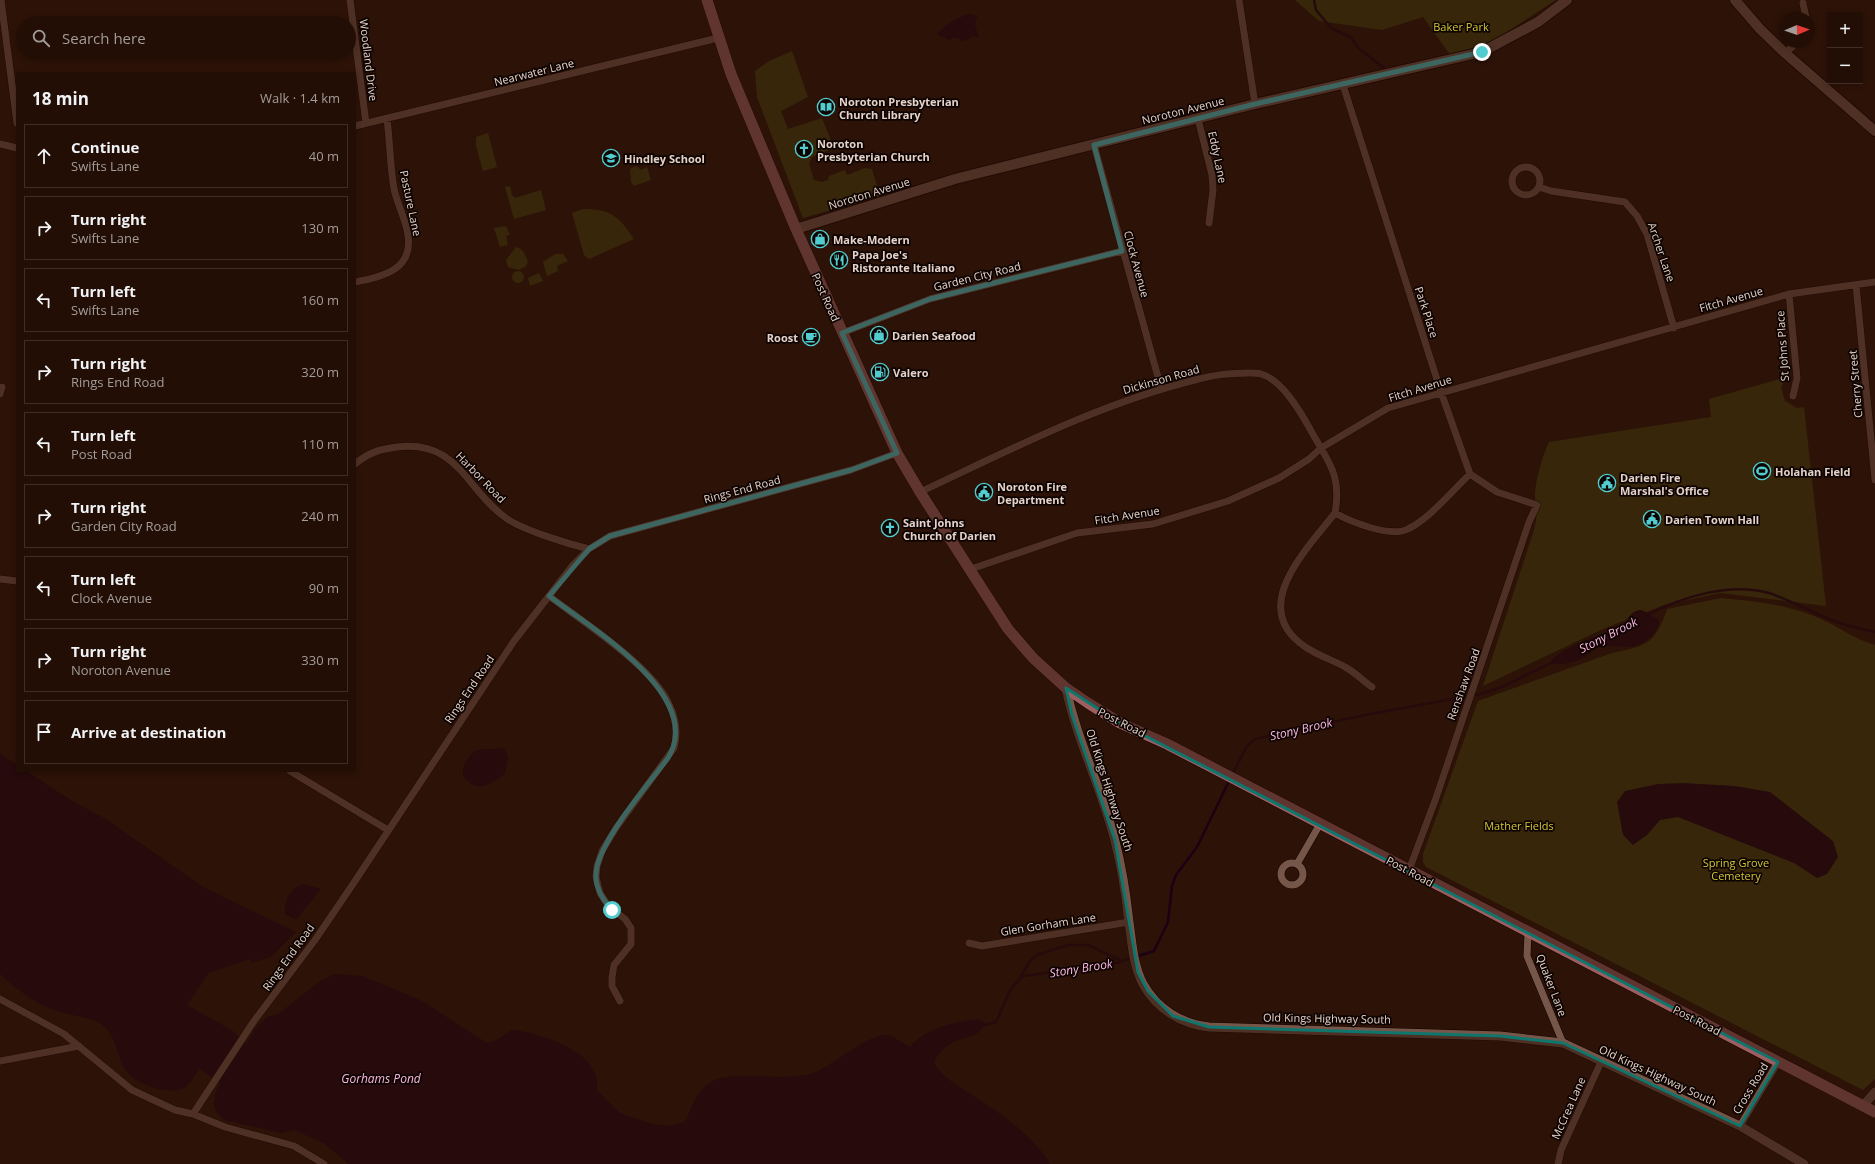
<!DOCTYPE html>
<html lang="en">
<head>
<meta charset="utf-8">
<style>
	body { margin:0; font-family:"Open Sans",sans-serif; background:#2e1c13; color:#f1f3f6 }
	.controls { position:absolute; right:12px; top:12px; display:grid; overflow:hidden; border-radius:0px; box-shadow:0 2px 6px #0003 }
	.controls button { width:36px; height:36px; display:grid; place-items:center; padding:0; border:0; border-bottom:1px solid #3f2e27; background:#220e05; color:#f1f3f6; font:20px sans-serif }
	.compass { position:absolute; left:1779px; top:12px; width:36px; height:36px; border-radius:50%; background:#220e05; box-shadow:0 2px 6px #0003; rotate:88deg }
	.stop { position:absolute; width:12px; height:12px; margin:-9px; border:3px solid #52cdcf; border-radius:50%; background:#fff }
	.stop.end { background:#52cdcf; border-color:#fff; box-shadow:0 1px 4px #0008 }
	.list { margin:0; padding:0; list-style:none }
	h2 { display:flex; justify-content:space-between; align-items:center; height:52px; margin:0; padding:0 16px; font-size:17px }
	h2 small { font-size:13px; font-weight:400; color:#a29c9a }
	.list li { display:grid; grid-template-columns:26px 1fr auto; gap:12px; align-items:center; box-sizing:border-box; height:64px; margin:0 8px 8px; padding:0 8px; border:1px solid #3f2e27; border-radius:0px }
	.list b { display:block; font-size:15px; white-space:nowrap }
	.list p { margin:0; font-size:13px; white-space:nowrap; color:#a29c9a }
	.list em { font-size:13px; font-style:normal; color:#a29c9a }
	.icon { flex:none; width:22px; height:22px; fill:none; stroke:currentColor; stroke-width:2; stroke-linecap:round; stroke-linejoin:round }
	.map { position:relative; flex:none; width:1875px; height:1164px; overflow:hidden }
	.search { position:absolute; background:#220e05; box-shadow:0 2px 6px #0003; left:16px; top:16px; width:340px; height:44px; display:flex; align-items:center; gap:10px; box-sizing:border-box; padding:0 14px; border-radius:22px; color:#a29c9a; font-size:15px }
	.panel { position:absolute; background:#220e05; box-shadow:0 2px 6px #0003; left:16px; top:72px; width:340px; height:700px; border-radius:0px }
	.map>svg:first-child { display:block }
	.green { fill:#433f0f }
	.water { fill:#1d0013 }
	.lines { fill:none; stroke-linecap:round; stroke-linejoin:round }
	.stream { stroke:#1d0013; stroke-width:2.5 }
	.minor-casing { stroke:#140100; stroke-width:8 }
	.tertiary-casing { stroke:#140100; stroke-width:10 }
	.secondary-casing { stroke:#140100; stroke-width:12 }
	.primary-casing { stroke:#140100; stroke-width:12 }
	.minor { stroke:#755648; stroke-width:7 }
	.tertiary { stroke:#755648; stroke-width:9 }
	.secondary { stroke:#755648; stroke-width:10 }
	.primary { stroke:#9e5e5f; stroke-width:11 }
	.route { stroke:#52cdcf; stroke-width:5 }
	.marked { fill:none; stroke:#0f766e; stroke-width:3; stroke-linejoin:round }
	.labels { text-anchor:middle; dominant-baseline:central; stroke-width:3.5; stroke-linejoin:round; paint-order:stroke }
	.park-label { font-size:11px; fill:#d2c834; stroke:#0d0402 }
	.street-label { font-size:11px; fill:#e5d2ca; stroke:#0d0402 }
	.poi-label { font-size:11px; font-weight:bold; fill:#e5d2ca; stroke:#0d0402; text-anchor:start }
	.water-label { font-size:12px; font-style:italic; fill:#fbb6df; stroke:#0d0402 }
</style>
</head>
<body>
<div class="map">
<svg width="1875" height="1164" viewBox="0 0 1875 1164">
	<rect width="100%" height="100%" fill="#2d1307"/>
	<path class="green" d="M1295 0H1556L1490 43 1451 56 1423 17 1382 30 1319 21Z
		M792 51 808 97 781 111 788 129 822 118 834 148 812 157 809 164 814 180 822 182 828 180 829 176 845 170 847 175 865 168 872 169 880 196 803 218 757 97 755 71 769 61Z
		M488 133 497 167 483 171 476 146V137Z
		M636 166 641 170 647 167 651 180 634 186 631 182 630 169Z
		M510 186 512 195 515 198 541 190 546 210 514 219 505 187Z
		M583 209C612 209 619 217 634 239L589 259 584 255 572 213Z
		M506 226 510 235 506 236 508 245 500 247 494 228Z
		M516 247C523 248 525 255 528 262L526 266 519 270 508 267 506 260Z
		M555 254H563L568 261 557 266 558 271 547 276 543 262Z
		M512 277a6 6 0 1 1 12 0a6 6 0 1 1-12 0Z
		M539 273 543 281 530 286 528 278Z
		M1787 377 1781 387 1785 401 1797 408 1804 407 1826 606 1720 593 1664 605 1603 629 1483 686 1534 530C1538 514 1536 511 1535 496 1535 481 1543 455 1549 442L1711 417 1709 399Z
		M1721 598C1752 601 1785 604 1814 616 1835 624 1853 639 1875 645V1079L1863 1090 1426 867 1423 862V854L1478 701 1612 653C1647 646 1655 644 1667 609Z"/>
	<path class="water" d="M970 14 977 16 975 25 979 38 973 36 967 40 961 41 958 38H952L950 41 937 34C948 23 956 18 970 14Z
		M1642 610 1659 620C1659 625 1657 630 1653 634 1637 655 1618 642 1598 648 1593 650 1588 655 1583 658 1572 664 1562 664 1550 664 1556 648 1604 634 1620 629 1626 622 1631 609 1642 610Z
		M505 748 508 758 505 774C490 783 481 794 465 779 459 768 468 757 476 750Z
		M0 753 17 765V771H26L74 802 106 819 203 887 296 932 271 957 252 963 250 959 209 973 187 1005 232 1030 246 1044 255 1029 267 1017 278 1014 319 982 334 974 363 976 422 1001 487 1043 495 1041 512 1030C537 1032 587 1048 596 1075 597 1079 597 1085 597 1090L620 1113 653 1124 669 1126 685 1122C691 1109 697 1089 711 1082 737 1068 785 1084 816 1072 834 1064 871 1032 889 1035 895 1037 904 1044 910 1047 925 1028 955 1022 978 1019L986 1024C976 1038 968 1036 954 1042 945 1046 938 1054 934 1062 941 1077 960 1087 974 1096 1001 1114 1033 1135 1050 1164H349L325 1144 295 1130 281 1133 224 1120 216 1112 214 1104 216 1091 220 1084 200 1069C194 1075 190 1086 182 1089 165 1095 131 1083 123 1066 116 1051 115 1033 100 1023 87 1016 70 1016 56 1011 38 1005 13 987 0 974Z
		M1683 783 1735 786 1770 792 1833 841 1838 857 1827 874 1817 878 1794 863 1678 817 1660 820 1647 835 1633 845 1623 835 1617 802 1625 791 1658 784Z
		M303 884 321 889 296 920 285 914C283 901 291 888 303 884Z"/>
	<g class="lines">
		<path class="stream" d="M1314 0 1316 10 1331 28 1352 38 1358 48 1384 68
			M1647 615C1682 597 1729 582 1769 593 1791 600 1812 613 1834 621 1847 626 1861 629 1875 632
			M1232 775 1247 746 1255 739 1365 715 1480 694 1502 687 1551 663
			M1020 978 1030 961 1037 955 1068 945H1088L1120 960
			M985 1025 996 1022C1004 1006 1008 986 1024 976L1113 964 1154 951 1168 922 1172 886 1176 875 1197 847 1230 779"/>
		<defs>
			<path id="minor" d="M1 0 17 123
				M350 0 366 123
				M1239 0 1255 104
				M1803 3 1806 18
				M1785 53 1798 42
				M1343 85 1441 392 1470 474 1497 492 1537 505 1529 522 1436 798 1409 870
				M1198 119 1212 175 1213 190 1209 223
				M355 126 718 38
				M0 144 17 148
				M1094 145 1161 388
				M1512 181a14 14 0 1 1 28 0a14 14 0 1 1-28 0Z
				M1539 187 1551 191 1625 202 1637 216 1647 234 1674 328
				M355 282C385 276 416 269 407 230 404 216 397 203 394 189 390 166 390 142 387 119
				M1856 285 1875 480
				M1789 294 1797 378 1793 396
				M842 333 930 299 1122 251
				M0 394 2 387
				M355 464C368 453 380 449 397 447 459 440 465 489 506 518 522 530 569 544 589 549
				M920 492C1010 450 1098 404 1195 380 1215 375 1227 373 1249 373 1252 373 1257 373 1261 374 1282 380 1300 411 1310 429 1328 462 1342 474 1335 513
				M968 570 1077 533 1153 524 1228 501 1279 478 1309 459 1321 448 1388 408 1789 294 1875 282
				M0 579 17 581
				M549 596C582 621 653 667 669 704 676 718 678 733 674 748L616 828 602 851 597 866 596 877 600 893 609 907 625 919 631 928V944L614 965 612 977V986L620 1001
				M1372 687C1363 681 1355 672 1345 667 1333 660 1319 656 1307 648 1246 609 1306 550 1335 513 1351 522 1391 538 1408 529 1430 518 1452 491 1470 474
				M290 771 388 830
				M1281 874a11 11 0 1 1 22 0a11 11 0 1 1-22 0Z
				M1297 864 1320 824
				M1528 933 1527 956 1563 1043
				M969 943 982 946 1129 922
				M0 999 64 1034 132 1090 175 1110 193 1114 225 1127 294 1146 324 1164
				M0 1061 79 1046
				M193 1114 254 1021 315 940 353 884 514 641 573 565 589 549 610 536 851 470 897 453
				M1740 1126 1778 1062
				M1558 1164 1561 1150 1601 1062"/>
			<path id="tertiary" d="M1066 688C1077 741 1102 789 1115 841 1122 868 1126 894 1129 922 1132 942 1133 965 1143 984 1157 1009 1181 1024 1209 1027L1500 1036 1563 1043 1740 1126 1804 1164
				M1863 1106 1875 1092"/>
			<path id="secondary" d="M1735 0 1760 29 1785 53 1875 131
				M796 229 955 179 1255 104 1482 52 1538 22 1567 0"/>
			<path id="primary" d="M707 0 731 74 796 229 897 453 920 492 1008 629 1033 658 1066 688 1088 703 1120 723 1167 744 1875 1112"/>
		</defs>
		<use href="#minor" class="minor-casing"/>
		<use href="#tertiary" class="tertiary-casing"/>
		<use href="#secondary" class="secondary-casing"/>
		<use href="#primary" class="primary-casing"/>
		<use href="#minor" class="minor"/>
		<use href="#tertiary" class="tertiary"/>
		<use href="#secondary" class="secondary"/>
		<use href="#primary" class="primary"/>
	</g>
	<g class="lines">
		<path class="route" d="M612 910C604 901 596 889 596 877 594 846 649 784 668 758 706 696 591 628 549 596L589 549 610 536 851 470 897 453 842 333 930 299 1122 251 1094 145 1255 104 1482 52"/>
	</g>
	<path d="M0 0H1875V1164H0ZM1066 688 1120 723 1778 1062 1740 1126 1563 1043 1500 1036 1209 1027 1173 1016 1148 991 1138 972 1115 840 1072 715Z" fill="#2d1307" fill-opacity=".55" fill-rule="evenodd"/>
	<path class="marked" d="M1066 688 1120 723 1778 1062 1740 1126 1563 1043 1500 1036 1209 1027 1173 1016 1148 991 1138 972 1115 840 1072 715Z"/>
	<defs>
		<symbol id="library-ring" viewBox="-11 -11 22 22"><circle r="9.5" fill="#0d0402" stroke="#52cdcf" stroke-width="1.5"/><path d="M-6-4Q-3-5.5-.7-3.5V5Q-3 3-6 4ZM6-4Q3-5.5 .7-3.5V5Q3 3 6 4Z" fill="#52cdcf"/></symbol>
		<symbol id="church-ring" viewBox="-11 -11 22 22"><circle r="9.5" fill="#0d0402" stroke="#52cdcf" stroke-width="1.5"/><path d="M-1.2-6h2.4v3.5h3.3v2.4h-3.3V6h-2.4V-.1h-3.3v-2.4h3.3Z" fill="#52cdcf"/></symbol>
		<symbol id="school-ring" viewBox="-11 -11 22 22"><circle r="9.5" fill="#0d0402" stroke="#52cdcf" stroke-width="1.5"/><path d="M0-5L7-2L0 1L-7-2ZM-4 1L0 2.5L4 1V4Q0 6-4 4Z" fill="#52cdcf"/></symbol>
		<symbol id="shop-ring" viewBox="-11 -11 22 22"><circle r="9.5" fill="#0d0402" stroke="#52cdcf" stroke-width="1.5"/><path d="M-5-2.5h2.3a2.7 3.5 0 0 1 5.4 0H5L5.5 6h-11ZM-1.5-2.5h3a1.5 2.3 0 0 0-3 0Z" fill="#52cdcf"/></symbol>
		<symbol id="restaurant-ring" viewBox="-11 -11 22 22"><circle r="9.5" fill="#0d0402" stroke="#52cdcf" stroke-width="1.5"/><path d="M-5-6h1v4h1v-4h1v4h1v-4h1v5L-1.5 .5V6h-2V.5L-5-1ZM5-6V6H3V1.5H1.5Q1.5-4 5-6Z" fill="#52cdcf"/></symbol>
		<symbol id="cafe-ring" viewBox="-11 -11 22 22"><circle r="9.5" fill="#0d0402" stroke="#52cdcf" stroke-width="1.5"/><path d="M-5.5-4.5H6V0H3Q3 3.5 0 3.5H-2.5Q-5.5 3.5-5.5 0ZM3-3.2v2h1.7v-2ZM-6 4.5H4V6H-6Z" fill="#52cdcf"/></symbol>
		<symbol id="fuel-ring" viewBox="-11 -11 22 22"><circle r="9.5" fill="#0d0402" stroke="#52cdcf" stroke-width="1.5"/><path d="M-5.5-6h7V0h2V4h1.3V-2.5L3-4.5l.8-.8L6-3V5H2.5V1h-1V6h-7ZM-4.2-4.7v3.2H.2V-4.7Z" fill="#52cdcf"/></symbol>
		<symbol id="stadium-ring" viewBox="-11 -11 22 22"><circle r="9.5" fill="#0d0402" stroke="#52cdcf" stroke-width="1.5"/><path d="M0-5a6.5 5 0 1 0 0 10a6.5 5 0 1 0 0-10ZM-3.5-1.8h7v3.6h-7Z" fill="#52cdcf"/></symbol>
		<symbol id="civic-ring" viewBox="-11 -11 22 22"><circle r="9.5" fill="#0d0402" stroke="#52cdcf" stroke-width="1.5"/><path d="M-.6-6.5H3V-4.5H.6V-3L4-1V1h2V6H-6V1h2V-1L-.6-3ZM-1.2 2.5V6h2.4V2.5Z" fill="#52cdcf"/></symbol>
	</defs>
	<g fill-rule="evenodd">
		<use href="#library-ring" x="816" y="97" width="20" height="20"/>
		<use href="#church-ring" x="794" y="139" width="20" height="20"/>
		<use href="#school-ring" x="601" y="148" width="20" height="20"/>
		<use href="#shop-ring" x="810" y="229" width="20" height="20"/>
		<use href="#restaurant-ring" x="829" y="250" width="20" height="20"/>
		<use href="#shop-ring" x="869" y="325" width="20" height="20"/>
		<use href="#cafe-ring" x="801" y="327" width="20" height="20"/>
		<use href="#fuel-ring" x="870" y="362" width="20" height="20"/>
		<use href="#stadium-ring" x="1752" y="461" width="20" height="20"/>
		<use href="#civic-ring" x="1597" y="473" width="20" height="20"/>
		<use href="#civic-ring" x="974" y="482" width="20" height="20"/>
		<use href="#civic-ring" x="1642" y="509" width="20" height="20"/>
		<use href="#church-ring" x="880" y="518" width="20" height="20"/>
	</g>
	<g class="labels">
		<g class="park-label">
			<text x="1461" y="26">Baker Park</text>
			<text x="1519" y="825">Mather Fields</text>
			<text x="1736" y="862">Spring Grove<tspan x="1736" dy="13">Cemetery</tspan></text>
		</g>
		<g class="street-label">
			<text transform="translate(369 60) rotate(83)">Woodland Drive</text>
			<text transform="translate(534 72) rotate(-14)">Nearwater Lane</text>
			<text transform="translate(1183 110) rotate(-14)">Noroton Avenue</text>
			<text transform="translate(1218 157) rotate(78)">Eddy Lane</text>
			<text transform="translate(869 193) rotate(-17)">Noroton Avenue</text>
			<text transform="translate(411 203) rotate(78)">Pasture Lane</text>
			<text transform="translate(1662 252) rotate(71)">Archer Lane</text>
			<text transform="translate(1137 264) rotate(75)">Clock Avenue</text>
			<text transform="translate(977 276) rotate(-14)">Garden City Road</text>
			<text transform="translate(826 297) rotate(66)">Post Road</text>
			<text transform="translate(1731 299) rotate(-16)">Fitch Avenue</text>
			<text transform="translate(1427 312) rotate(72)">Park Place</text>
			<text transform="translate(1782 346) rotate(-94)">St Johns Place</text>
			<text transform="translate(1161 379) rotate(-16)">Dickinson Road</text>
			<text transform="translate(1855 384) rotate(-95)">Cherry Street</text>
			<text transform="translate(1420 388) rotate(-17)">Fitch Avenue</text>
			<text transform="translate(481 477) rotate(46)">Harbor Road</text>
			<text transform="translate(742 489) rotate(-15)">Rings End Road</text>
			<text transform="translate(1127 515) rotate(-9)">Fitch Avenue</text>
			<text transform="translate(1463 684) rotate(-70)">Renshaw Road</text>
			<text transform="translate(469 689) rotate(-56)">Rings End Road</text>
			<text transform="translate(1122 722) rotate(27)">Post Road</text>
			<text transform="translate(1110 790) rotate(72)">Old Kings Highway South</text>
			<text transform="translate(1410 871) rotate(28)">Post Road</text>
			<text transform="translate(1048 924) rotate(-9)">Glen Gorham Lane</text>
			<text transform="translate(288 957) rotate(-54)">Rings End Road</text>
			<text transform="translate(1552 985) rotate(69)">Quaker Lane</text>
			<text transform="translate(1327 1018) rotate(1)">Old Kings Highway South</text>
			<text transform="translate(1697 1020) rotate(27)">Post Road</text>
			<text transform="translate(1658 1075) rotate(25)">Old Kings Highway South</text>
			<text transform="translate(1750 1088) rotate(-59)">Cross Road</text>
			<text transform="translate(1568 1108) rotate(-66)">McCrea Lane</text>
		</g>
		<g class="poi-label">
			<text x="839" y="101">Noroton Presbyterian<tspan x="839" dy="13">Church Library</tspan></text>
			<text x="817" y="143">Noroton<tspan x="817" dy="13">Presbyterian Church</tspan></text>
			<text x="624" y="158">Hindley School</text>
			<text x="833" y="239">Make-Modern</text>
			<text x="852" y="254">Papa Joe's<tspan x="852" dy="13">Ristorante Italiano</tspan></text>
			<text x="892" y="335">Darien Seafood</text>
			<text x="798" y="337" text-anchor="end">Roost</text>
			<text x="893" y="372">Valero</text>
			<text x="1775" y="471">Holahan Field</text>
			<text x="1620" y="477">Darien Fire<tspan x="1620" dy="13">Marshal's Office</tspan></text>
			<text x="997" y="486">Noroton Fire<tspan x="997" dy="13">Department</tspan></text>
			<text x="1665" y="519">Darien Town Hall</text>
			<text x="903" y="522">Saint Johns<tspan x="903" dy="13">Church of Darien</tspan></text>
		</g>
		<g class="water-label">
			<text transform="translate(1608 635) rotate(-27)">Stony Brook</text>
			<text transform="translate(1301 729) rotate(-13)">Stony Brook</text>
			<text transform="translate(1081 968) rotate(-9)">Stony Brook</text>
			<text x="381" y="1078">Gorhams Pond</text>
		</g>
	</g>
</svg>
<div class="controls">
<button>+</button>
<button>−</button>
</div>
<svg class="compass" viewBox="-18 -18 36 36"><path d="M0-13l5 13h-10z" fill="#e53935"/><path d="M0 13l5-13h-10z" fill="#a29c9a"/></svg>
<div class="stop" style="left:612px;top:910px"></div>
<div class="stop end" style="left:1482px;top:52px"></div>
<div class="search"><svg class="icon" aria-label="search" viewBox="0 0 24 24"><circle cx="10" cy="10" r="6"/><path d="M15 15l6 6"/></svg>Search here</div>
<section class="panel">
<h2>18 min<small>Walk · 1.4 km</small></h2>
<ul class="list">
<li><svg class="icon" aria-label="ahead" viewBox="0 0 24 24"><path d="M12 20V5M6 11l6-6 6 6"/></svg><div><b>Continue</b><p>Swifts Lane</p></div><em>40 m</em></li>
<li><svg class="icon" aria-label="right" viewBox="0 0 24 24"><path d="M7 20v-9h11M14 6l5 5-5 5"/></svg><div><b>Turn right</b><p>Swifts Lane</p></div><em>130 m</em></li>
<li><svg class="icon" aria-label="left" viewBox="0 0 24 24"><path d="M17 20v-9H6M10 6l-5 5 5 5"/></svg><div><b>Turn left</b><p>Swifts Lane</p></div><em>160 m</em></li>
<li><svg class="icon" aria-label="right" viewBox="0 0 24 24"><path d="M7 20v-9h11M14 6l5 5-5 5"/></svg><div><b>Turn right</b><p>Rings End Road</p></div><em>320 m</em></li>
<li><svg class="icon" aria-label="left" viewBox="0 0 24 24"><path d="M17 20v-9H6M10 6l-5 5 5 5"/></svg><div><b>Turn left</b><p>Post Road</p></div><em>110 m</em></li>
<li><svg class="icon" aria-label="right" viewBox="0 0 24 24"><path d="M7 20v-9h11M14 6l5 5-5 5"/></svg><div><b>Turn right</b><p>Garden City Road</p></div><em>240 m</em></li>
<li><svg class="icon" aria-label="left" viewBox="0 0 24 24"><path d="M17 20v-9H6M10 6l-5 5 5 5"/></svg><div><b>Turn left</b><p>Clock Avenue</p></div><em>90 m</em></li>
<li><svg class="icon" aria-label="right" viewBox="0 0 24 24"><path d="M7 20v-9h11M14 6l5 5-5 5"/></svg><div><b>Turn right</b><p>Noroton Avenue</p></div><em>330 m</em></li>
<li><svg class="icon" aria-label="arrive" viewBox="0 0 24 24"><path d="M6 21V4h12l-3 4 3 4H6"/></svg><div><b>Arrive at destination</b></div></li>
</ul>
</section>
</div>
</body>
</html>
